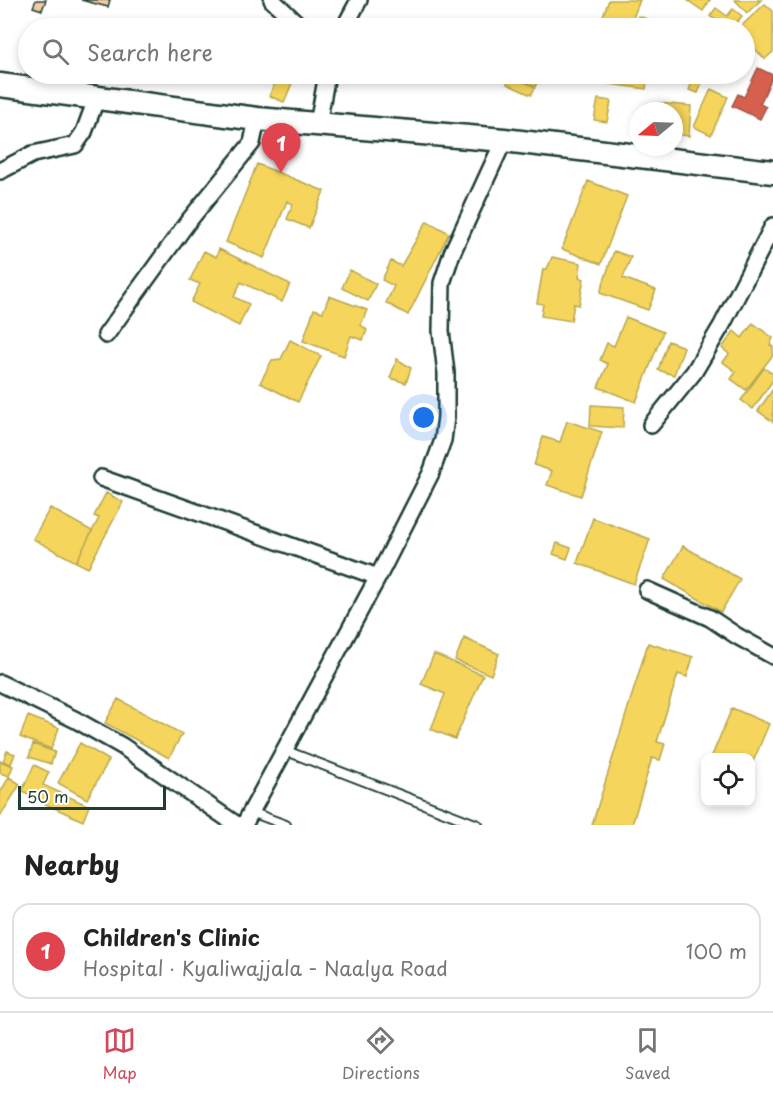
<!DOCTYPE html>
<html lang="en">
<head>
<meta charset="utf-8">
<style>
	body { margin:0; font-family:"Playpen Sans",sans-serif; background:#f6f6f6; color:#222 }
	.controls { position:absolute; right:18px; bottom:18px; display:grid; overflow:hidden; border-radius:12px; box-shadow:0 3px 9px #0003 }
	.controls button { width:54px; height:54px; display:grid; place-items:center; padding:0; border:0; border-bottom:2px solid #e0e0e0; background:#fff; color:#222; font:30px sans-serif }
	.compass { position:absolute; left:629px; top:102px; width:54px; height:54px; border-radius:50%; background:#fff; box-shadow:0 3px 9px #0003; rotate:251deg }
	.scale { position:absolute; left:18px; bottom:15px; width:148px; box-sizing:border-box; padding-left:6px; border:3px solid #1f3d34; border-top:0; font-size:16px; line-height:21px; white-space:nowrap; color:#1f3d34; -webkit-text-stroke:4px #fff; paint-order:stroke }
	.you { position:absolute; left:424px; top:418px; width:21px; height:21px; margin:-15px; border:4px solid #fff; border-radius:50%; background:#1a73e8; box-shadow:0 0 0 9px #1a73e833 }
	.badge { display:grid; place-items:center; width:39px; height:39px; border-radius:50%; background:#d1495b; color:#fff; font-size:20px; font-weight:700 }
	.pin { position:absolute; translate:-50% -50px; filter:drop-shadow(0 2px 3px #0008) }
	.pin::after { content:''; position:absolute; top:32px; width:21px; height:18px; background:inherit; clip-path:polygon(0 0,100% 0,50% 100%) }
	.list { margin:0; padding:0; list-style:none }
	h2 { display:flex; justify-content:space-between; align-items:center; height:78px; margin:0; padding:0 24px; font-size:26px }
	h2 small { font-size:20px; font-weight:400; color:#767676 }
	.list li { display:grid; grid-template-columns:39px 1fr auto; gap:18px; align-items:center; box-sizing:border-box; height:96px; margin:0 12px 12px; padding:0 12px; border:2px solid #e0e0e0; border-radius:18px }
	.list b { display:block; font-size:22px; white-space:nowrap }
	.list p { margin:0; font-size:20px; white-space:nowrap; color:#767676 }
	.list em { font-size:20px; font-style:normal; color:#767676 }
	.icon { flex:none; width:33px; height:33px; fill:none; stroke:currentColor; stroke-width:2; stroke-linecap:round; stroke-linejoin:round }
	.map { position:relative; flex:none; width:773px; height:825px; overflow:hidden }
	.search { position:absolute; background:#fff; box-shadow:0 3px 9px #0003; left:18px; right:18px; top:18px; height:66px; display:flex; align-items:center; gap:15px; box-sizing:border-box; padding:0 21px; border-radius:33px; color:#767676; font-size:22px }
	.sheet { height:186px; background:#fff }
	nav { display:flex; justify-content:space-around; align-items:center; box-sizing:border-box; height:84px; border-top:2px solid #e0e0e0; background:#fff; font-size:16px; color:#767676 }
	nav a { display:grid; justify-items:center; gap:3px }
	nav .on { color:#d1495b }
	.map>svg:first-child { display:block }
	.homes { fill:#f6d55c; stroke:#b6a750; stroke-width:1.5 }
	.shops { fill:#d6604d; stroke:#9f5646; stroke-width:1.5 }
	.building { fill:#f3caa2; stroke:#1f3d34; stroke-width:1.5 }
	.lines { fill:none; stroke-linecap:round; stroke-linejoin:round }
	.lane-casing { stroke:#1f3d34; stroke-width:12 }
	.street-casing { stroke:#1f3d34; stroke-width:20 }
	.secondary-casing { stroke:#1f3d34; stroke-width:27 }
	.lane { stroke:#fff; stroke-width:8 }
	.street { stroke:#fff; stroke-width:15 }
	.secondary { stroke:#fff; stroke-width:22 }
</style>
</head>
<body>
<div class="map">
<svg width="773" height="825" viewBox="0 0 773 825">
	<rect width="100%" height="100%" fill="#fff"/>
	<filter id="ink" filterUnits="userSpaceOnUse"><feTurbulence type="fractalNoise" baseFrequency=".0167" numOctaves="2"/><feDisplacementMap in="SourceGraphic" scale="12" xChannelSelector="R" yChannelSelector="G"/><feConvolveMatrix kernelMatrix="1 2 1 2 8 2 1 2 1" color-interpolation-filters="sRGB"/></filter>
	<g filter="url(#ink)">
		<path class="homes" d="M609 0H640L629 28H598Z
			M687 0H710L703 11Z
			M735 0H761L747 13Z
			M765 4 773 11V52L765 59 744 38V28H739Z
			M716 8 727 16 733 9 742 16 732 28H725L710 16Z
			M638 16 675 28H634Z
			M279 74H296L284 102 269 96Z
			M531 74H541L535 87 527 83Z
			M604 74H648L646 89 603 83Z
			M695 74H705L698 93 689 90Z
			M510 75 535 87 531 95 507 84Z
			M711 89 728 97 711 135 694 127Z
			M598 99 611 101 607 122 594 120Z
			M659 103 691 106 689 136 674 134V111H658Z
			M257 164 324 191 309 228 287 219 293 204 287 201 264 258 226 242Z
			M588 181 627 196 601 264 562 249Z
			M427 221 449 233 408 315 386 303 394 286 382 280 391 261 401 266Z
			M219 249 290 284 282 302 241 282 234 297 249 304 239 326 191 302 200 284 190 280 204 251 216 257Z
			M614 251 631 257 623 278 656 290 648 310 600 293Z
			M552 257 581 263 579 277 584 279 579 305 574 304 571 321 541 316 543 304 537 303 543 269H547Z
			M350 270 376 284 368 301 342 288Z
			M329 296 367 310 361 325 367 330 363 340 351 336 344 356 303 341 314 309 323 312Z
			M626 317 663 332 636 402 598 387 608 364 600 360 607 343 614 346Z
			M753 323 773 338 770 345 773 347V355L746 390 731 379 736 372 723 362 729 354 722 348 734 331 742 338Z
			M290 340 321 356 298 402 260 383 272 360 281 359Z
			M668 341 684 347 674 375 658 370Z
			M397 359 411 368 406 383 390 378Z
			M764 368 773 374V380L753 409 741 400Z
			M773 389V422L758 411Z
			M591 405 624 407 623 428 590 426Z
			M567 421 602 432 581 496 547 485 552 471 534 465 543 437 560 442Z
			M106 493 123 502 88 568 76 562 99 518 94 516Z
			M50 508 92 531 76 562 33 539Z
			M593 518 650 539 634 584 577 563Z
			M557 543 571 548 567 559 553 554Z
			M683 546 740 579 721 612 664 579Z
			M464 638 499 654 491 675 455 660Z
			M648 643 693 657 687 677 678 674 657 742 665 744 660 760 652 758 632 825H592Z
			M434 654 483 675 455 739 431 729 445 694 421 684Z
			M118 699 182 734 169 758 105 723Z
			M732 708 769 724 750 769V758H711Z
			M28 716 59 728 51 749 20 737Z
			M80 743 109 760 87 799 58 783Z
			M33 744 55 752 51 764 29 757Z
			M7 751 15 754 11 764 3 761Z
			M0 761 13 766 9 776 0 773Z
			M34 765 49 772 43 785 89 806 83 821 32 798 33 796 22 791Z
			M9 777 20 784 0 817V793Z"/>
		<path class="shops" d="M758 68 773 75 760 104 766 107 760 119 732 106 738 94 744 97Z"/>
		<path class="building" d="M36 0H46L42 10 33 7Z
			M81 0H110L108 7Z"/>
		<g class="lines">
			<defs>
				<path id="lane" d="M284 750 478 825
					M251 812 286 825"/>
				<path id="street" d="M272 0 302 28
					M344 28 359 0
					M318 124 327 74
					M0 171 33 154 75 145 84 132 97 97
					M106 335 187 223 252 143 257 119
					M651 425 694 372 722 325 773 226
					M101 478 378 577
					M647 590 710 618 737 636 773 656
					M0 683 76 720 122 746 237 825
					M244 825 378 577 431 473 443 440 446 417V373L441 331 442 283 452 253 504 140"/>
				<path id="secondary" d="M0 85 257 119 504 140 773 172"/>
			</defs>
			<use href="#lane" class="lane-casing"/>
			<use href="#street" class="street-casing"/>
			<use href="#secondary" class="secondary-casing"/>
			<use href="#lane" class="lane"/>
			<use href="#street" class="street"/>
			<use href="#secondary" class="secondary"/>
		</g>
	</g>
</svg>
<div class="controls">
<button><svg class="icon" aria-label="locate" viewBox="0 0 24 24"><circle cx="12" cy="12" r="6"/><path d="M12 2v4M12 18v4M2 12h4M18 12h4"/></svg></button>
</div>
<svg class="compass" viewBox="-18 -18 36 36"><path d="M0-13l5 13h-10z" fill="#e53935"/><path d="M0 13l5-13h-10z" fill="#767676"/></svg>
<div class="scale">50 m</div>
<div class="you"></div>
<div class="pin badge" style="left:281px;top:173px;background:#e0444e">1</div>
<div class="search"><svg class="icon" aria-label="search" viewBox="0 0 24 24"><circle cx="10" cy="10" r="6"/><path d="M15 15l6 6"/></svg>Search here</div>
</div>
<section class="sheet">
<h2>Nearby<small></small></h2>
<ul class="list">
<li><span class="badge" style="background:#e0444e">1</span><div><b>Children's Clinic</b><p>Hospital · Kyaliwajjala - Naalya Road</p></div><em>100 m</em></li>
</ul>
</section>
<nav>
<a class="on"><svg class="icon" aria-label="map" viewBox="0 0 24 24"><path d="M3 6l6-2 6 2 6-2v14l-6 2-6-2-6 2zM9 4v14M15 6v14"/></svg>Map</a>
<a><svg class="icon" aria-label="directions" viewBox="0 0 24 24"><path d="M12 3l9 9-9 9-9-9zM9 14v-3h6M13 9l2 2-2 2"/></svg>Directions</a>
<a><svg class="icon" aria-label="saved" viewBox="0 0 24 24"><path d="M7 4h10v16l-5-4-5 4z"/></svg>Saved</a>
</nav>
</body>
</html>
